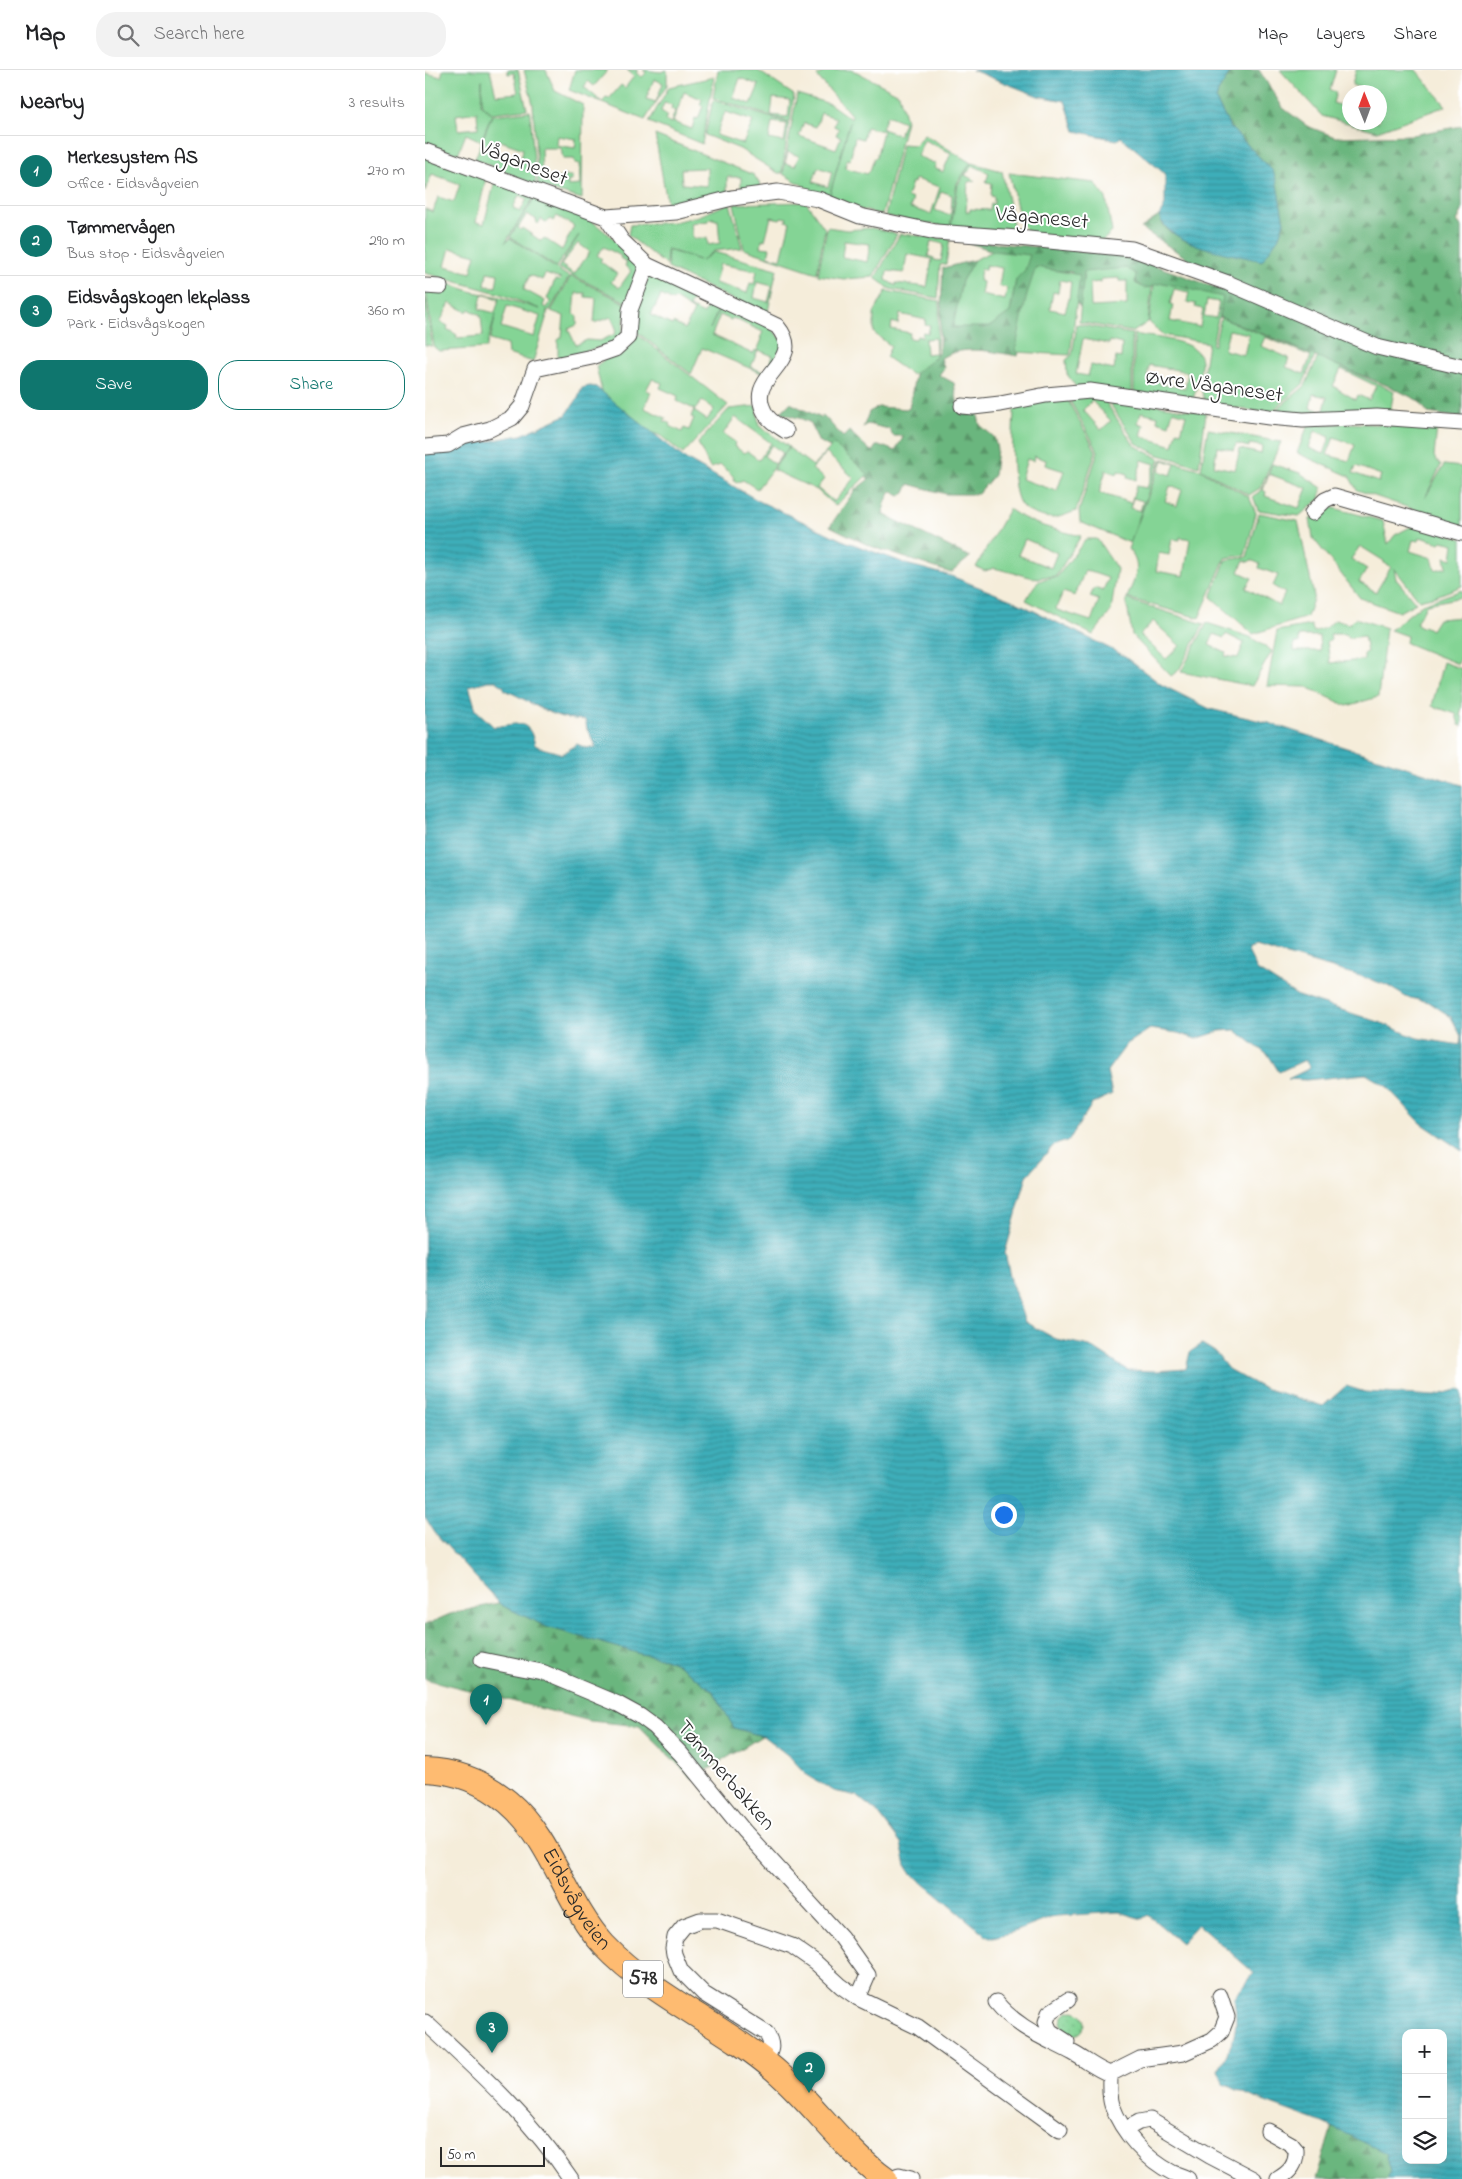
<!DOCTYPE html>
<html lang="en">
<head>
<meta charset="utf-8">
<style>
	body { margin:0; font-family:"Indie Flower",sans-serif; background:#f2f2f2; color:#202124 }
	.controls { position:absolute; right:15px; bottom:15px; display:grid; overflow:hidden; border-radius:10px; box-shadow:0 5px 20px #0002 }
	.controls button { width:45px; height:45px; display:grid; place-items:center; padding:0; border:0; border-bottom:1px solid #e0e0e0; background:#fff; color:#202124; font:25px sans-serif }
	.compass { position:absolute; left:917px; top:15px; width:45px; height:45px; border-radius:50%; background:#fff; box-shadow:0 5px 20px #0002; rotate:359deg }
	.scale { position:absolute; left:15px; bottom:12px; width:105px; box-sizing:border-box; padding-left:5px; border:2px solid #2b2b2b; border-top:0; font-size:14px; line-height:18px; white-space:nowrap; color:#2b2b2b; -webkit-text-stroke:4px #fff; paint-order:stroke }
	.you { position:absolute; left:578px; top:1444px; width:18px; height:18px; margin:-12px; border:4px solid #fff; border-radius:50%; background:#1a73e8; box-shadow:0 0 0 8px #1a73e833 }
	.badge { display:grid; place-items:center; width:32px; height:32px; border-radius:50%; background:#0f766e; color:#fff; font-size:16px; font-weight:700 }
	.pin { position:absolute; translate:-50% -41px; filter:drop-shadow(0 1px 2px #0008) }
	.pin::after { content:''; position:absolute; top:26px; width:18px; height:15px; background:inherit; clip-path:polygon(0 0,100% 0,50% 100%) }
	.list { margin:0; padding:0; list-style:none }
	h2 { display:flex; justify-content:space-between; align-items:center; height:65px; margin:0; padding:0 20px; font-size:21px }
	h2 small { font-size:16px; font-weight:400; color:#757577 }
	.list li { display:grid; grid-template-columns:32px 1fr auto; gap:15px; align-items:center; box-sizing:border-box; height:70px; padding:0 20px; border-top:1px solid #e0e0e0 }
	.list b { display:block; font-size:19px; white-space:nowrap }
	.list p { margin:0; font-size:16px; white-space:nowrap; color:#757577 }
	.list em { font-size:16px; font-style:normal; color:#757577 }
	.actions { display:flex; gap:10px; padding:15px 20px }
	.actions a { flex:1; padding:11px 0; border:1px solid #0f766e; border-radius:20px; text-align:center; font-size:18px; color:#0f766e }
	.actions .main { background:#0f766e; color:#fff }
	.icon { flex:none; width:28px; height:28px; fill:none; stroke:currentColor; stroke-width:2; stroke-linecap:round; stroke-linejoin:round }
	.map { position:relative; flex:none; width:1037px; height:2109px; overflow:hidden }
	header { display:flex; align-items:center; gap:30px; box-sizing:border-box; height:70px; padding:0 25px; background:#fff; border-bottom:1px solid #e0e0e0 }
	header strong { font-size:24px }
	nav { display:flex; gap:28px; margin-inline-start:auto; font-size:18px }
	.search { width:350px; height:45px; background:#f2f2f2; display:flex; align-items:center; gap:12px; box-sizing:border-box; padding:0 18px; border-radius:20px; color:#757577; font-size:19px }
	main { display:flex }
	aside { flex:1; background:#fff }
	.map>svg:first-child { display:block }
	.forest { fill:url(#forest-firs); stroke:#4b7054 }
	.park { fill:url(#park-dots); stroke:#588060 }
	.garden { fill:#84d495; stroke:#588060; fill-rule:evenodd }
	.water { fill:url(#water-rules); stroke:#346c72; fill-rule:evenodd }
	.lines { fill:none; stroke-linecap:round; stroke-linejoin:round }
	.street-casing { stroke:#494845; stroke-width:17 }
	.primary-casing { stroke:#494845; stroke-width:26 }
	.street { stroke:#fff; stroke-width:15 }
	.primary { stroke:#febb71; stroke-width:24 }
	.labels { text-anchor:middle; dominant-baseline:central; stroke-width:4; stroke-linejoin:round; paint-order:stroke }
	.shield { fill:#fff; stroke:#6b6b6b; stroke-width:1 }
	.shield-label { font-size:21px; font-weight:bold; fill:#2b2b2b }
	.street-label { font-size:22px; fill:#2b2b2b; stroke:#fff }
</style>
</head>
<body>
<header>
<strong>Map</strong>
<div class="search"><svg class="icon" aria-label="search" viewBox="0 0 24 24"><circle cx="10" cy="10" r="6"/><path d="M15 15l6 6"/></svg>Search here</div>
<nav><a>Map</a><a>Layers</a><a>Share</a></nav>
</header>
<main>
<aside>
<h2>Nearby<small>3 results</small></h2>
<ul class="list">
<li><span class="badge">1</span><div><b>Merkesystem AS</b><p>Office · Eidsvågveien</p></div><em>270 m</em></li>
<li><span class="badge">2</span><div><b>Tømmervågen</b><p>Bus stop · Eidsvågveien</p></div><em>290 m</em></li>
<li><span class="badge">3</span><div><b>Eidsvågskogen lekplass</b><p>Park · Eidsvågskogen</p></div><em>360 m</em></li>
</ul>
<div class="actions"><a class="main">Save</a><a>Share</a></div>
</aside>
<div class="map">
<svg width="1037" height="2109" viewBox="0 0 1037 2109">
	<defs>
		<pattern id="forest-firs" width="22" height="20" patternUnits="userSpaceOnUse" patternTransform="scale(1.25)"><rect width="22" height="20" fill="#6bb67e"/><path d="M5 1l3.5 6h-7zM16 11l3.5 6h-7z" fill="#589467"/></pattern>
		<pattern id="park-dots" width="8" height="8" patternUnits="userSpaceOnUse" patternTransform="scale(1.25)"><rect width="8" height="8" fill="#84d495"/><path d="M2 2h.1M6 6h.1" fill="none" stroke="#72b681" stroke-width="1.8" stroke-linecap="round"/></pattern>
		<pattern id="water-rules" width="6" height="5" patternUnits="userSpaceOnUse" patternTransform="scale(1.25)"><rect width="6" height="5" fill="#3eaeb9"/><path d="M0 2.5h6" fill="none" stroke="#348e97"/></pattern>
	</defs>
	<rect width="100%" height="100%" fill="#fff"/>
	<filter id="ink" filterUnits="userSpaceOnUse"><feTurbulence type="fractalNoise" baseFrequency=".02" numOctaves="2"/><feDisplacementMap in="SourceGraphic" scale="10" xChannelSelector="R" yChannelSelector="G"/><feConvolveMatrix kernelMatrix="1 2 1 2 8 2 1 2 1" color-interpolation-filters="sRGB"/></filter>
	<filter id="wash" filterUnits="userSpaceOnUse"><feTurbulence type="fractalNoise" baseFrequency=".0096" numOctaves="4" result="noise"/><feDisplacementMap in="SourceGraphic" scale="20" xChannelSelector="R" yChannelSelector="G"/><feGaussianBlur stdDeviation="1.12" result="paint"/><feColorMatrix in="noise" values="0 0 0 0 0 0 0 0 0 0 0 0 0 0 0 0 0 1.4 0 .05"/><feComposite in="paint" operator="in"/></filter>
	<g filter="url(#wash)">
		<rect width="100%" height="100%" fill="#f5edda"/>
		<path class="forest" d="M807 0H834L858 38 882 56 910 67 987 65 1037 56V141L1032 151 1037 157V348L1003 343 994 331 966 317 876 281 864 274 794 247 796 232 738 214 720 219 711 213 710 204 700 199 664 202 656 239 651 231 647 202 613 199 593 286C568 282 539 274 516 288L519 298 514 305 529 313 534 342 552 341 555 355 569 367 572 379 569 405 553 424H521L484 414 480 423 475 426 466 421 460 433 458 444 545 487 526 503 445 476 405 456 430 420 444 409 405 377 393 371 386 353 377 349 355 343 365 333 396 348 398 345 418 367 424 361 447 382 451 376H457L470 381 479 366H468L464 359 442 354 438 358 444 342 453 337 484 339 491 299 501 288 509 289 514 282 518 198 549 190 537 211 534 226 585 242 591 209 600 200 604 185 568 181 536 170 701 185 825 230 716 158 734 146 738 155 746 163 859 152 848 101 805 57 791 30 793 22Z
			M73 1533 122 1557 216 1584 240 1589 254 1595 289 1622 309 1658 337 1666 268 1709 214 1656 165 1651 0 1609V1555L25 1544Z
			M907 2057 962 2083 966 2101 962 2109H891Z"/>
		<path class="park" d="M636 1953a12 12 0 1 1 24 0a12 12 0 1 1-24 0Z"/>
		<path class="garden" d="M18 0H65L71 25 93 23 89 3 83 4 82 0H93L102 39 67 43 57 35V10L56 35 67 44 56 71 41 64 33 84 0 74V3L16 7ZM52 42 53 58 33 60 31 45Z
			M99 0H121L130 21 158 35 157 129 113 116 108 34ZM132 66 151 69 150 78 131 75ZM116 78H136L138 89H149L150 93 155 94 156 115 143 116V111H147V106H138L137 108 117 106Z
			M150 0H183L169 16 163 11 159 17 177 32 181 28 184 29 196 15 200 18 209 6 202 0H213L211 3 217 7 221 3 218 0 236 2 242 0V15L220 50 144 20ZM229 9 238 13 231 32 221 29Z
			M293 0H332L369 25 365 52 288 28ZM315 8 334 15 326 34 308 28ZM348 28 365 30 363 47 346 45Z
			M402 0H425L432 2 474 24 481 51 457 145 403 131 425 52 403 130 358 104 372 24 405 34 426 49 427 46 392 6ZM396 43 411 48 409 56 414 59 411 65 416 67 411 79 374 66 379 53 391 57ZM462 45 479 52 474 65 457 59ZM441 57 458 61 451 88H449L445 101 442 104 420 98 422 89 425 90 430 67 438 69ZM363 82 374 86 370 96 360 93ZM393 97 407 102 403 117 388 112Z
			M855 0H911L905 20 911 22 908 33 924 38V52H954V22H942V20L927 15 931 0H991L1021 36 952 61 897 46Z
			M289 7 277 74 224 52 244 17ZM259 22 277 29 275 35 278 36 273 49 270 48 267 59 248 52ZM239 33 247 35 246 39 250 41 246 53 240 50 242 45 236 41Z
			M288 30 364 53 357 103H353L315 79 280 65ZM301 42 328 51 318 74 291 65 297 48ZM347 52 362 54 359 72 344 69Z
			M105 41 111 115 50 89 67 45ZM73 70 98 79 95 94 92 95 67 86Z
			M499 64 546 93 532 113 525 157 460 146 477 74 490 75ZM499 70 526 83 518 102 509 98 511 94 492 86ZM490 109 515 117 506 144 485 138 488 129 482 127 487 112 489 113ZM516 121 527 125 526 143 523 145 510 140Z
			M230 65 329 105 339 121 243 138ZM282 98V116L257 114 256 99ZM302 107H316V121H302Z
			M0 87 61 108 51 152 59 154 70 111 109 127 80 173 85 168 144 207 125 240 121 241 123 242 108 292 83 284 82 275 65 270 71 244 61 278 14 281 9 277 0 213 16 211 48 222 75 227 115 239 76 224 0 203V139L8 142 13 127 29 132 35 114 7 104 0 121ZM94 125 102 129 95 142 88 138ZM25 178 51 185 46 203 20 196ZM62 202 73 204 71 217 60 216ZM120 204 136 209 134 211 130 210 122 229 126 231 122 238 118 236 120 231 98 219 105 205 117 210ZM57 224 74 229 70 243 54 239ZM25 233 42 242 44 239 56 246 58 266 31 268 32 265 22 259 23 256 15 252ZM82 236 115 246 109 267 76 257Z
			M547 93 577 101 588 155 583 162 526 157 533 114ZM549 96 564 103 561 112 567 113 566 126 569 127V134H566L565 140 545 139V142H541L543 112 550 111 540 105Z
			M584 103 670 113 681 128 687 162 676 172 607 165 596 154Z
			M110 127 157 143 215 190 216 202 201 232 133 198 154 165 131 197 85 167ZM102 144 112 150 111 152 113 154 116 149 121 152 125 149 128 151 132 146 149 156 137 180 119 168 116 171 97 158 96 160 93 158ZM153 173 165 182 149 204 136 195ZM179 177 196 186 195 188 202 193 200 196 206 201 194 218 186 212 192 204 175 191 177 189 172 185Z
			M381 132 400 159 392 203 319 179 309 134ZM346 147 355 149 356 147 362 148 361 151 365 152 356 189 343 186 345 178 336 177 337 169 340 170Z
			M305 133 317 178 289 181 276 191 289 182 352 199 342 246 243 198 242 180 274 190 242 179 241 195 203 165 205 155 249 152 274 146ZM289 148V150H293L295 173 283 175 282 168 268 169 266 153 284 151V149ZM295 194 332 201 329 214 325 213 322 223 290 213ZM332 212 347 216 343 232 329 228Z
			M402 157 422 160 447 158 472 164 448 207 419 209 393 205ZM419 171 445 174 442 192 417 187Z
			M475 164 525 169 521 194 515 195 513 228 465 219 450 208ZM506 171 519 174 516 191 509 190V188L503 186ZM482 184 507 189 502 217 471 213V216L461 210 462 201 479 203Z
			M568 181 605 185 600 200 591 209 585 242 564 257H528L537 211 549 190ZM561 195 577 198 574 216 582 218 580 230 556 225 558 212 554 211 556 199H560Z
			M611 197 655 205 645 285 590 282 602 224ZM635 210 646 212 644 229 640 242 625 239 628 222 633 223Z
			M701 198 711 204 710 213 719 218 727 217 723 252 708 262 654 252 659 202ZM694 208V211H702V235L666 237 665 213 676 212V209Z
			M234 204 296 233 285 259 297 233 347 259 360 273 341 305 277 278 266 304 212 262 208 250 223 207ZM236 225 248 231 250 229 269 241 260 259 248 253 247 255 226 245ZM270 225 282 231 279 237 282 238 279 244 264 237ZM295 245 306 250 308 248 338 262 335 268 337 269 332 281 330 280 328 284 287 265ZM333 280 348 286 341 303 326 297Z
			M146 206 202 234 197 264 191 273 133 288V270L137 267 139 246 126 241ZM151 223H160V227L171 228 169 253 186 247 191 258 190 264 175 271 162 270 151 275 143 259 152 255V245L149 244Z
			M738 213 798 227 787 275H789L796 248 890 286 878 314 845 343 780 334 776 318 783 273 738 265 724 252 729 215ZM749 219 764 222 762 232 771 234 770 237 778 239 775 257 745 251 748 235 745 234ZM782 230 794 232 791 248 779 246ZM804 260 824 264 819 285 799 280ZM840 267 886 286 879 304 861 297 864 288 836 276Z
			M461 221 515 231 511 287 487 305 461 287 466 276 449 263V243ZM475 244 501 250 500 255 505 256 503 263 498 262 497 267 492 266 491 269 484 268 485 263 466 259 467 252 473 254ZM510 268 511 283 501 284 500 269Z
			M0 223 7 276 0 275Z
			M652 254 707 264V324L651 317 642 304 641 290 647 285ZM658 269 684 274 685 271 697 274 696 288 691 287 689 300 666 295 663 306 651 304Z
			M212 264 303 335 258 384 236 366 216 358 177 322 171 296ZM227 309 237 313 235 318 253 326 252 331 269 339 266 347 269 348 264 360 259 358 257 362 245 356 246 354 239 351 241 348 219 338 226 322 221 320ZM277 331 289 339 282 350 269 341Z
			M709 264C727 268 775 269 776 291 777 304 770 321 767 333L709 324ZM724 295 763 302 760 318 734 314 735 309 722 307Z
			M893 287 969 321 965 343H847L880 316ZM916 299 951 316 944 330 933 325 931 330 908 316ZM888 324 902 327 899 341 885 338Z
			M675 323 709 375 735 389 705 473 655 452 654 441 673 381 643 327ZM667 331 686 351 676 360 658 340ZM717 390 730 394 722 418 711 416 706 433 674 423 681 400 692 404 693 401 703 404 702 407 711 410ZM708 428 718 431 715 441 705 438Z
			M680 326 781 343 774 396 734 385 711 373ZM748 341 761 345 756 362 752 361 748 376 716 366 719 355 713 353 716 342 733 346 732 351 744 355Z
			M641 327 671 381 651 441C645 443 636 447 629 448 619 448 604 444 597 436 584 422 588 360 589 341L599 333ZM609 386 621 390 620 395 639 401 632 421 596 409 602 389 608 391Z
			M331 336 334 356 364 377 332 419 318 410 311 413 308 406 296 395 285 398 273 373 304 339ZM310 347 346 373 334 390 322 381 319 383 309 376 310 372 298 364ZM347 375 358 383 350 394 339 386Z
			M922 353 1012 357 1009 387 1016 395 1000 428 1019 395 1037 397V456L932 420 924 406 872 383 883 355ZM890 361 905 367 899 384 884 378ZM909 367 930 375 924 391 902 385ZM931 396 956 405 954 412 928 403Z
			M783 359 856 372 835 418 824 425 776 399ZM811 374 824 377V374L837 376 836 384 815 379 810 400 789 396 792 377 809 380Z
			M409 374 443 404 410 436 392 420 348 400 364 378 388 396ZM401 383 429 408 409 432 392 418 399 409 387 399Z
			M737 389 774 399 824 427 831 443 820 485 800 488 774 548 702 528C709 509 719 496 703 479ZM738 390 750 394 746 405 734 401ZM745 416 757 420 752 436 740 431ZM755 467 765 469 759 506 731 501 734 483 744 485 747 469 755 470Z
			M847 394 875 403 897 418 895 429 874 446 833 440 828 426 837 420ZM844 404 882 418 874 438 840 426 841 422 838 420Z
			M905 437 958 451 963 474 970 465 993 453 1037 469V516L1011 526 994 530 969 498 971 509 991 533 974 542 935 528 888 468 885 449ZM995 467 1015 473 1017 471 1029 474 1027 489 1020 487 1022 497 1010 500 1007 488 985 481 988 470 994 471ZM935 476 959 491V493L966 497 951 522 934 512 942 499 926 489Z
			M584 439C606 455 631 460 656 466L631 506 618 507 613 509 569 498 560 501 551 497ZM600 469 632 483 626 498 593 485Z
			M834 443 873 451 889 526 882 547 828 564 786 527 801 490 822 487ZM819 490 824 492 826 490 835 494 834 498 853 505 848 516 860 523 854 536 821 518 827 508 814 502Z
			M661 469H672L692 499 686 541 668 565 601 530C611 513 611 509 632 507ZM660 500 683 508 678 521 669 518 665 527 674 530 666 551 632 540 631 538 638 522 650 526Z
			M1037 520V527L1002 534 992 551V555L997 558 999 556 1006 560 1013 549 1037 547V583L1033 594 981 573 982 566 965 560 997 534Z
			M701 529 779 554 754 600 746 606 707 565ZM728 551 755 576 741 589 715 565Z
			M930 548 961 558 953 627 922 636 882 617 842 616 852 561 886 555 889 562 902 557 910 550 924 554ZM905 564H921L924 568 939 566 942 582 939 583V590L905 593 902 571 906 570ZM874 566H894L895 581H869V573H874Z
			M782 553 825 567 847 581 827 616 756 602ZM789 564 799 568 801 564 819 573 813 588 800 586 801 583 784 575Z
			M1018 592 1037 599V637L1035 645 1037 646V656L1034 655 1031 644 1007 636Z"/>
		<path class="water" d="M547 0H807L793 22 791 30 805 57 848 101 851 109 859 152 854 167 837 191C809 184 745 177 734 146L740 135V104L696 67 692 70 650 61 640 31 613 26Z
			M165 316 171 317 259 388 334 431 417 470 485 495 526 506 589 531 696 584 737 615 785 639 844 653 1037 715V1081L996 1053 961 1016 941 1004 881 1010 863 1009 885 998 880 990 854 1002 844 986 810 960 795 961 771 969 753 963 725 959 702 974 682 1001 687 1024 667 1034 644 1070 628 1076 602 1106 580 1183 587 1214 600 1252 631 1269 665 1276 702 1300 731 1301 761 1299 765 1282 777 1274 790 1282 803 1299 836 1317 898 1336 921 1316 940 1322 1010 1326 1034 1319 1037 1321V2109H962L966 2101 961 2083 898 2053 832 2029 799 2014 793 2000C809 1972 814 1961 809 1928L829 1903 773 1854 756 1873 723 1845 717 1849 694 1842 631 1846 592 1861 564 1868 486 1803 481 1795 476 1774 452 1742 432 1726 409 1721 382 1705 365 1687 338 1666 309 1658 289 1622 254 1595 240 1589 216 1584 122 1557 76 1535 10 1463 0 1447V379L27 378 96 365 141 345 153 328 157 318ZM63 611H71L78 616 80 620C99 628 116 641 137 647 144 649 153 649 160 650L162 659 171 677 161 678 152 674 137 684C128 680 119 680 110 675 104 647 92 654 69 657L51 640 44 616ZM830 876 935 906 961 915 981 927 1004 932 1026 947 1036 966 1035 975 992 968 954 952 873 926 832 900 823 881V878ZM981 1963H1018V2090H981Z"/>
	</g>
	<g filter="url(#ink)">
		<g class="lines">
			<defs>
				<path id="street" d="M0 81 181 147 251 142 307 128 353 122 393 129 435 146 511 162 593 168 707 179 803 213 952 277 1037 297
					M181 147 197 171 222 195 352 256C385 295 314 305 342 346 346 352 355 357 361 361
					M0 216 15 217
					M537 336 548 337 575 334 621 325 665 321 844 347 878 350 952 347 1037 353
					M0 377 23 375 38 366 65 359 87 348 97 336 110 299 167 287 190 279 203 267 205 240 222 195
					M887 443 900 430 909 426 1037 463
					M57 1590 117 1602 193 1634 215 1646 230 1657 256 1684 319 1761 416 1867 443 1905 433 1928
					M571 1932C592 1958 620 1968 648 1983 661 1990 671 1999 685 2004
					M0 1952C53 2001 106 2049 146 2109
					M642 1972 625 1961 621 1952 624 1943 643 1930
					M340 1992C346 1981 349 1975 341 1963L279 1924 256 1901 249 1884 248 1878 250 1867 259 1856 275 1850H292L367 1876 390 1892 416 1916 433 1928 493 1957 635 2060
					M701 2059 714 2052 725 2050 785 2086 829 2109
					M843 2061 866 2074 871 2080C872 2094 865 2102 853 2109
					M466 2109 474 2106 486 2109
					M763 2109C758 2106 753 2105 748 2103 722 2090 697 2063 687 2035 684 2026 685 2014 685 2004L715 1989 758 1983 787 1970 796 1962 802 1947 795 1926"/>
				<g id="primary">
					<path id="s1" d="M0 1700C31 1701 59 1712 83 1732 128 1770 140 1833 179 1875 228 1927 297 1954 350 2000 389 2034 418 2078 460 2109"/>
				</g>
			</defs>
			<use href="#street" class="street-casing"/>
			<use href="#primary" class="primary-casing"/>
			<use href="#street" class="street"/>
			<use href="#primary" class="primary"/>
		</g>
	</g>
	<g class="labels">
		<rect class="shield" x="198" y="1890.5" width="40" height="37" rx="4"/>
		<g class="shield-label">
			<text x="218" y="1909">578</text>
		</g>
		<g class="street-label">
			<text transform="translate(98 94) rotate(21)">Våganeset</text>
			<text transform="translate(617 149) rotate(5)">Våganeset</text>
			<text transform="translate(789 317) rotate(8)">Øvre Våganeset</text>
			<text transform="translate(300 1706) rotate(49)">Tømmerbakken</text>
			<text stroke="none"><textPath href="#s1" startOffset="210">Eidsvågveien</textPath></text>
		</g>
	</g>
</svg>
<div class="controls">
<button>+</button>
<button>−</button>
<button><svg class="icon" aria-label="layers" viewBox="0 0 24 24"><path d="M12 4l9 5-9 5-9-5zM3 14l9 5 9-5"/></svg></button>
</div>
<svg class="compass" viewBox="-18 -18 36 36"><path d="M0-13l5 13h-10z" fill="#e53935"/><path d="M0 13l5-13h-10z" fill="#757577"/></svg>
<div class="scale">50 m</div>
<div class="you"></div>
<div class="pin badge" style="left:61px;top:1655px">1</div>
<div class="pin badge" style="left:384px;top:2023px">2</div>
<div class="pin badge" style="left:67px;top:1983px">3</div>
</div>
</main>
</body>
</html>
